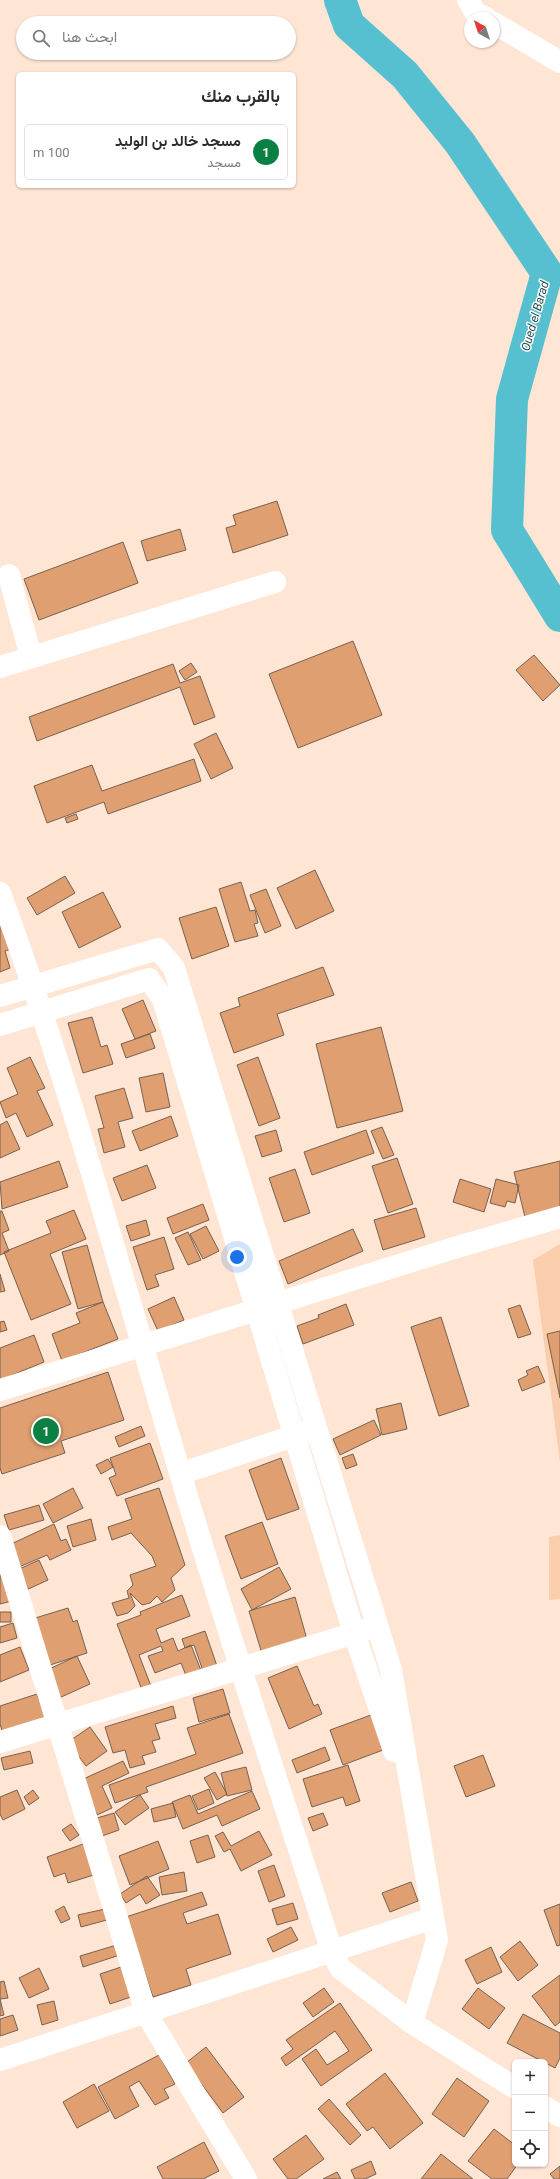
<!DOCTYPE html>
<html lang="ar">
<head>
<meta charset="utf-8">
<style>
	body { margin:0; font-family:Roboto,Vazirmatn,sans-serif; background:#f7f7f7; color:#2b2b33; direction:rtl }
	.controls { position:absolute; right:12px; bottom:12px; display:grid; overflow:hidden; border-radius:6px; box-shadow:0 1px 3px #0004 }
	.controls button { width:36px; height:36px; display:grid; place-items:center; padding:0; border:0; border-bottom:1px solid #e1e1e2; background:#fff; color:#2b2b33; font:20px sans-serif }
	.compass { position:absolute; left:464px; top:12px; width:36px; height:36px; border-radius:50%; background:#fff; box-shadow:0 1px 3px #0004; rotate:321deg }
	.you { position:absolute; left:237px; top:1257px; width:14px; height:14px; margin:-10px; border:3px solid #fff; border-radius:50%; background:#1a73e8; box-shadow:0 0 0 6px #1a73e833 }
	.badge { display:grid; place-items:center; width:26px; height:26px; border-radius:50%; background:#0b8043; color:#fff; font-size:13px; font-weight:700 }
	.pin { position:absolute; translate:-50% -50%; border:2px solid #fff; box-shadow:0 1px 4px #0006 }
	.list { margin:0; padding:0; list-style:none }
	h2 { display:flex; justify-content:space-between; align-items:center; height:52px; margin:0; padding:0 16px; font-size:17px }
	h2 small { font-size:13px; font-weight:400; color:#7c7c81 }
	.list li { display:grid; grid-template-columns:26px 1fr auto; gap:12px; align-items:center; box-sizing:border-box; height:56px; margin:0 8px 8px; padding:0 8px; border:1px solid #e1e1e2; border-radius:6px }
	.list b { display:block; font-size:15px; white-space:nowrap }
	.list p { margin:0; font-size:13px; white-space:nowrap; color:#7c7c81 }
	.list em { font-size:13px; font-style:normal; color:#7c7c81 }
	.icon { flex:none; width:22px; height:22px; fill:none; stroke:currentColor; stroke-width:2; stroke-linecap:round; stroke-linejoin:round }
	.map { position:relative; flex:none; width:560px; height:2179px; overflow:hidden; direction:ltr }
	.search { position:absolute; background:#fff; box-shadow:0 1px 3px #0004; left:16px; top:16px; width:280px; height:44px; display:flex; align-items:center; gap:10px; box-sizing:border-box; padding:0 14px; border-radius:22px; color:#7c7c81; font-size:15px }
	.panel { position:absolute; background:#fff; box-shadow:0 1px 3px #0004; left:16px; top:72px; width:280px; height:116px; border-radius:6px; direction:rtl }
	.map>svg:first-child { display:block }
	.green { fill:#facdad }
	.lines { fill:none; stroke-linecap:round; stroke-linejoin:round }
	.river { stroke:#56bfd0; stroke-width:32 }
	.building { fill:#df9f70; stroke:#776151 }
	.minor { stroke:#fff; stroke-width:22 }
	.major { stroke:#fff; stroke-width:22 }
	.labels { text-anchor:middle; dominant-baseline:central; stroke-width:3; stroke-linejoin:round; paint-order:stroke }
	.water-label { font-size:12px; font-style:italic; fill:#1d4c53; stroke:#fff }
</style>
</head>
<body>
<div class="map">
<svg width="560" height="2179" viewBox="0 0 560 2179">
	<rect width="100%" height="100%" fill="#ffe5d3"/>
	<path class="green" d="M560 1244V1462L533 1260Z
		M560 1535V1599L549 1600V1537Z"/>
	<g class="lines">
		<path class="river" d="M340 0 349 25 405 75 460 143 547 273 512 399 507 530 560 616"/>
	</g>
	<path class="building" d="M277 501 288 535 233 553 226 528 236 525 233 515Z
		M180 529 186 550 147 561 141 541Z
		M123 542 138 583 39 620 24 579Z
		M353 641 382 715 298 748 269 674Z
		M534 655 560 685 543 701 516 670Z
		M191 663 197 672 185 680 179 671Z
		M173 664 180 683 200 676 215 717 194 725 180 687 37 741 29 717Z
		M216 733 233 768 211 779 194 744Z
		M194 759 201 781 108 814 104 802 47 823 34 786 92 765 102 791Z
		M76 814 78 819 67 823 65 818Z
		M315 870 334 911 296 929 277 888Z
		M65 876 75 893 37 915 27 898Z
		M241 882 250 911 255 910 258 923 254 924 258 936 235 942 219 889Z
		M266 889 281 926 265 933 250 895Z
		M103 892 121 927 79 948 62 912Z
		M216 907 229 946 192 959 179 918Z
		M0 916 11 949 5 951 10 968 0 972Z
		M323 967 334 995 277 1014 284 1035 234 1053 220 1013 240 1006 238 998Z
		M143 1000 156 1031 135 1039 122 1009Z
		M92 1017 101 1047 107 1045 113 1064 83 1073 68 1023Z
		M381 1027 403 1111 337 1128 316 1044Z
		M150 1034 155 1048 126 1058 121 1044Z
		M30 1057 45 1088 37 1091 53 1125 27 1137 16 1113 6 1118 0 1102 18 1094 7 1068Z
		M258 1057 280 1118 259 1126 237 1065Z
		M163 1073 170 1107 146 1112 139 1078Z
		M124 1088 133 1118 118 1122 125 1147 104 1153 98 1129 104 1128 95 1096Z
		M171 1116 178 1136 140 1151 132 1131Z
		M7 1121 20 1149 0 1158V1125Z
		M382 1127 394 1155 383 1159 371 1131Z
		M276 1130 282 1151 262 1157 255 1136Z
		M366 1130 374 1153 312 1175 304 1152Z
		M397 1158 413 1204 388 1213 372 1166Z
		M59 1161 68 1187 2 1209 0 1182Z
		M560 1161V1209L525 1217 514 1172Z
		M147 1165 156 1188 122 1201 113 1178Z
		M295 1169 310 1213 284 1222 269 1178Z
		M460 1179 491 1189 484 1212 453 1202Z
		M496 1179 519 1185 515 1203 507 1201 505 1207 490 1203Z
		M203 1204 209 1220 173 1234 167 1218Z
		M416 1208 425 1237 383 1250 374 1220Z
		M74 1210 86 1239 50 1254 71 1304 31 1320 4 1252 51 1233 46 1221Z
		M0 1211H2L9 1230 2 1233 9 1251 0 1255Z
		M146 1220 150 1235 131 1241 126 1226Z
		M206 1226 219 1251 203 1259 190 1234Z
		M353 1229 363 1251 288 1284 279 1261Z
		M188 1232 201 1260 188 1265 175 1238Z
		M164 1237 174 1269 155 1275 159 1286 147 1290 133 1247Z
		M87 1245 103 1302 78 1309 62 1252Z
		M0 1274 5 1291 0 1292Z
		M174 1297 184 1320 158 1331 148 1309Z
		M103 1302 118 1339 62 1361 52 1334 80 1323 76 1313Z
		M346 1304 354 1325 303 1344 297 1326 319 1318 318 1315Z
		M520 1305 531 1334 518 1338 508 1309Z
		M441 1317 469 1406 439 1416 411 1327Z
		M4 1321 7 1330 0 1332V1322Z
		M560 1331V1398L547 1334Z
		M34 1335 44 1362 0 1380V1348Z
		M538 1366 545 1382 522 1391 518 1380 528 1375 526 1371Z
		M108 1372 124 1420 61 1441 65 1453 2 1474 0 1468V1408Z
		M401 1403 407 1429 382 1435 376 1409Z
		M374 1420 381 1435 340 1455 333 1439Z
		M141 1426 145 1436 119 1447 115 1437Z
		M150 1443 163 1479 117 1496 109 1478 116 1475 110 1458Z
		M353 1454 357 1465 346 1469 342 1458Z
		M281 1458 299 1509 267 1520 249 1470Z
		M108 1459 113 1467 101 1474 96 1465Z
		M73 1488 83 1508 53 1523 43 1504Z
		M159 1488 185 1565 171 1578 175 1590 162 1602 157 1596 150 1603 142 1605 130 1593 135 1606 128 1613 117 1616 112 1603 129 1598 127 1591 133 1585 130 1575 156 1566 152 1556 131 1533 112 1540 108 1527 132 1519 125 1499Z
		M39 1505 44 1520 9 1530 4 1515Z
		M91 1519 96 1540 73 1547 67 1526Z
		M262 1522 278 1564 241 1579 225 1536Z
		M54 1524 61 1541 66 1539 71 1550 50 1560 47 1555 19 1567 9 1545Z
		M39 1560 48 1580 24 1591 15 1571Z
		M279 1567 291 1589 252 1610 241 1589Z
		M0 1574 12 1601 0 1604Z
		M182 1595 190 1616 156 1629 161 1643 173 1638 178 1651 191 1645 202 1673 187 1678 181 1663 155 1673 148 1656 163 1651 161 1646 139 1655 151 1686 142 1690 117 1624 141 1615 140 1612Z
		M295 1597 308 1643 263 1657 249 1611Z
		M68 1608 73 1622 77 1620 87 1653 47 1666 32 1619Z
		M0 1612H11V1622H0Z
		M13 1623 17 1638 0 1643V1627Z
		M205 1631 218 1669 204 1674 194 1645 185 1648 182 1639Z
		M20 1647 29 1670 0 1682V1655Z
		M77 1656 90 1684 59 1698 47 1670Z
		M297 1666 314 1706 318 1704 322 1714 289 1729 268 1678Z
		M223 1689 230 1713 199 1722 193 1698Z
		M37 1694 46 1721 3 1734 0 1724V1706Z
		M173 1706 176 1718 155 1724 160 1739 152 1741 156 1752 142 1756 145 1764 130 1768 125 1750 113 1753 105 1727Z
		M229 1714 243 1753 146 1787 148 1792 115 1803 109 1785 196 1754 187 1728Z
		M371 1715 383 1750 343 1765 330 1730Z
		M90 1727 107 1751 86 1766 68 1742Z
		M325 1747 330 1760 297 1773 292 1760Z
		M30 1751 33 1763 4 1770 1 1758Z
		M483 1755 495 1786 466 1797 454 1766Z
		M123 1761 129 1773 102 1786 112 1808 97 1815 81 1780Z
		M348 1765 360 1801 346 1806 343 1797 312 1807 303 1779Z
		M246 1767 252 1790 227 1796 221 1773Z
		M215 1772 227 1794 217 1800 204 1778Z
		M209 1789 214 1803 198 1810 192 1796Z
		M17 1790 25 1809 3 1820 0 1814V1797Z
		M33 1790 39 1798 29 1805 24 1797Z
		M252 1791 260 1809 222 1826 217 1815 183 1829 172 1802 190 1795 198 1814Z
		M140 1795 149 1808 125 1825 115 1812Z
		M173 1803 176 1817 154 1822 151 1809Z
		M114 1813 119 1830 102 1836 97 1818Z
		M323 1813 328 1825 313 1831 308 1818Z
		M71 1824 79 1835 70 1841 62 1830Z
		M259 1831 272 1855 241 1871 230 1849 224 1852 215 1836 223 1832 231 1846Z
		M208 1835 215 1857 197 1863 190 1841Z
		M158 1841 169 1869 130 1885 119 1856Z
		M86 1843 97 1874 68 1883 65 1873 54 1877 47 1857Z
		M274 1865 285 1896 269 1902 258 1871Z
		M184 1872 187 1891 162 1895 159 1877Z
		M147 1876 160 1895 146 1904 140 1894 126 1903 120 1894Z
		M411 1882 418 1901 390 1912 382 1893Z
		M202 1892 207 1905 183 1913 187 1924 218 1914 231 1954 186 1969 191 1985 153 1997 126 1917Z
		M293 1903 298 1919 277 1925 272 1909Z
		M560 1904V1945L557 1946 544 1910Z
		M64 1906 70 1919 61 1923 55 1911Z
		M105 1909 107 1920 81 1927 78 1915Z
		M291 1927 298 1940 273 1952 267 1939Z
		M520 1941 538 1965 518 1981 500 1957Z
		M120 1944 123 1954 83 1967 80 1956Z
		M491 1947 502 1972 477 1984 465 1960Z
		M127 1965 137 1995 110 2004 100 1974Z
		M39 1968 49 1989 29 1998 19 1978Z
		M560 1975V2022L555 2026 532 1996Z
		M4 1981 8 1998 0 1999 4 2015 0 2016V1982Z
		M324 1988 334 2002 313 2017 303 2003Z
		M478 1988 505 2008 489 2029 462 2009Z
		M54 2001 58 2020 42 2025 37 2005Z
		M340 2003 372 2050 321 2086 302 2059 316 2049 327 2065 349 2051 335 2031 286 2066 281 2058 293 2049 286 2040Z
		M523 2014 560 2033V2058L555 2068 507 2043Z
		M13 2015 18 2030 0 2036V2019Z
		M206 2047 244 2097 223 2113 186 2063Z
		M159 2055 175 2084 164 2089 169 2098 155 2105 139 2081 129 2087 139 2106 115 2119 98 2087Z
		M385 2073 423 2123 390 2149 373 2127 367 2131 346 2104Z
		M457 2078 489 2101 464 2137 432 2114Z
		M94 2084 109 2111 77 2128 63 2102Z
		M329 2099 361 2135 350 2145 318 2109Z
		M494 2129 515 2145V2164H518L507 2179H492L468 2161Z
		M306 2135 324 2159 296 2179H288L273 2159Z
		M204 2142 219 2171 203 2179H163L157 2167Z
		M441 2154 473 2179H421Z
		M371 2161 376 2174 365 2179H355L351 2170Z
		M560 2166V2179H554L550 2174Z
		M337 2172 341 2179H323Z"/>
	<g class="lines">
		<path class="minor" d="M468 0 475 12 486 18
			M494 23 560 62
			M9 575 31 657
			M0 667 275 582
			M0 893C70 1083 122 1279 180 1473 228 1634 281 1792 332 1952L340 1968 412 2023 515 2088
			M0 996 158 949 174 968 391 1670 437 1940 412 2023
			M0 1025 149 979 163 999 354 1633 394 1751
			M180 1474 308 1431
			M0 1536 146 2013 246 2179
			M0 1742 368 1629
			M0 2060 433 1918
			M545 2107 560 2116"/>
		<path class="major" d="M0 1390 454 1248 560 1217"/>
	</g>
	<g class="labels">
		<g class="water-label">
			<text transform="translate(535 316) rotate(-74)">Oued el Barad</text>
		</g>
	</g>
</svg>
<div class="controls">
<button>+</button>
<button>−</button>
<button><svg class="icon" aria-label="locate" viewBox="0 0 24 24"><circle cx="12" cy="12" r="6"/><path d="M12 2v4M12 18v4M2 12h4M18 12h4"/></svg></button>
</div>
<svg class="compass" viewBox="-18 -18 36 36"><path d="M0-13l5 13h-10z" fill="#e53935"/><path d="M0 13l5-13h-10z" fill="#7c7c81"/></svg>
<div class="you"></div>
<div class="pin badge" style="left:46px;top:1431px">1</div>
<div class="search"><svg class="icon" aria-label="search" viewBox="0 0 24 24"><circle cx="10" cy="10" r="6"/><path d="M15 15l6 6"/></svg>ابحث هنا</div>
<section class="panel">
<h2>بالقرب منك<small></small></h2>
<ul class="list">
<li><span class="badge">1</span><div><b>مسجد خالد بن الوليد</b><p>مسجد</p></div><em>100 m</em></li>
</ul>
</section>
</div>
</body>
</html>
